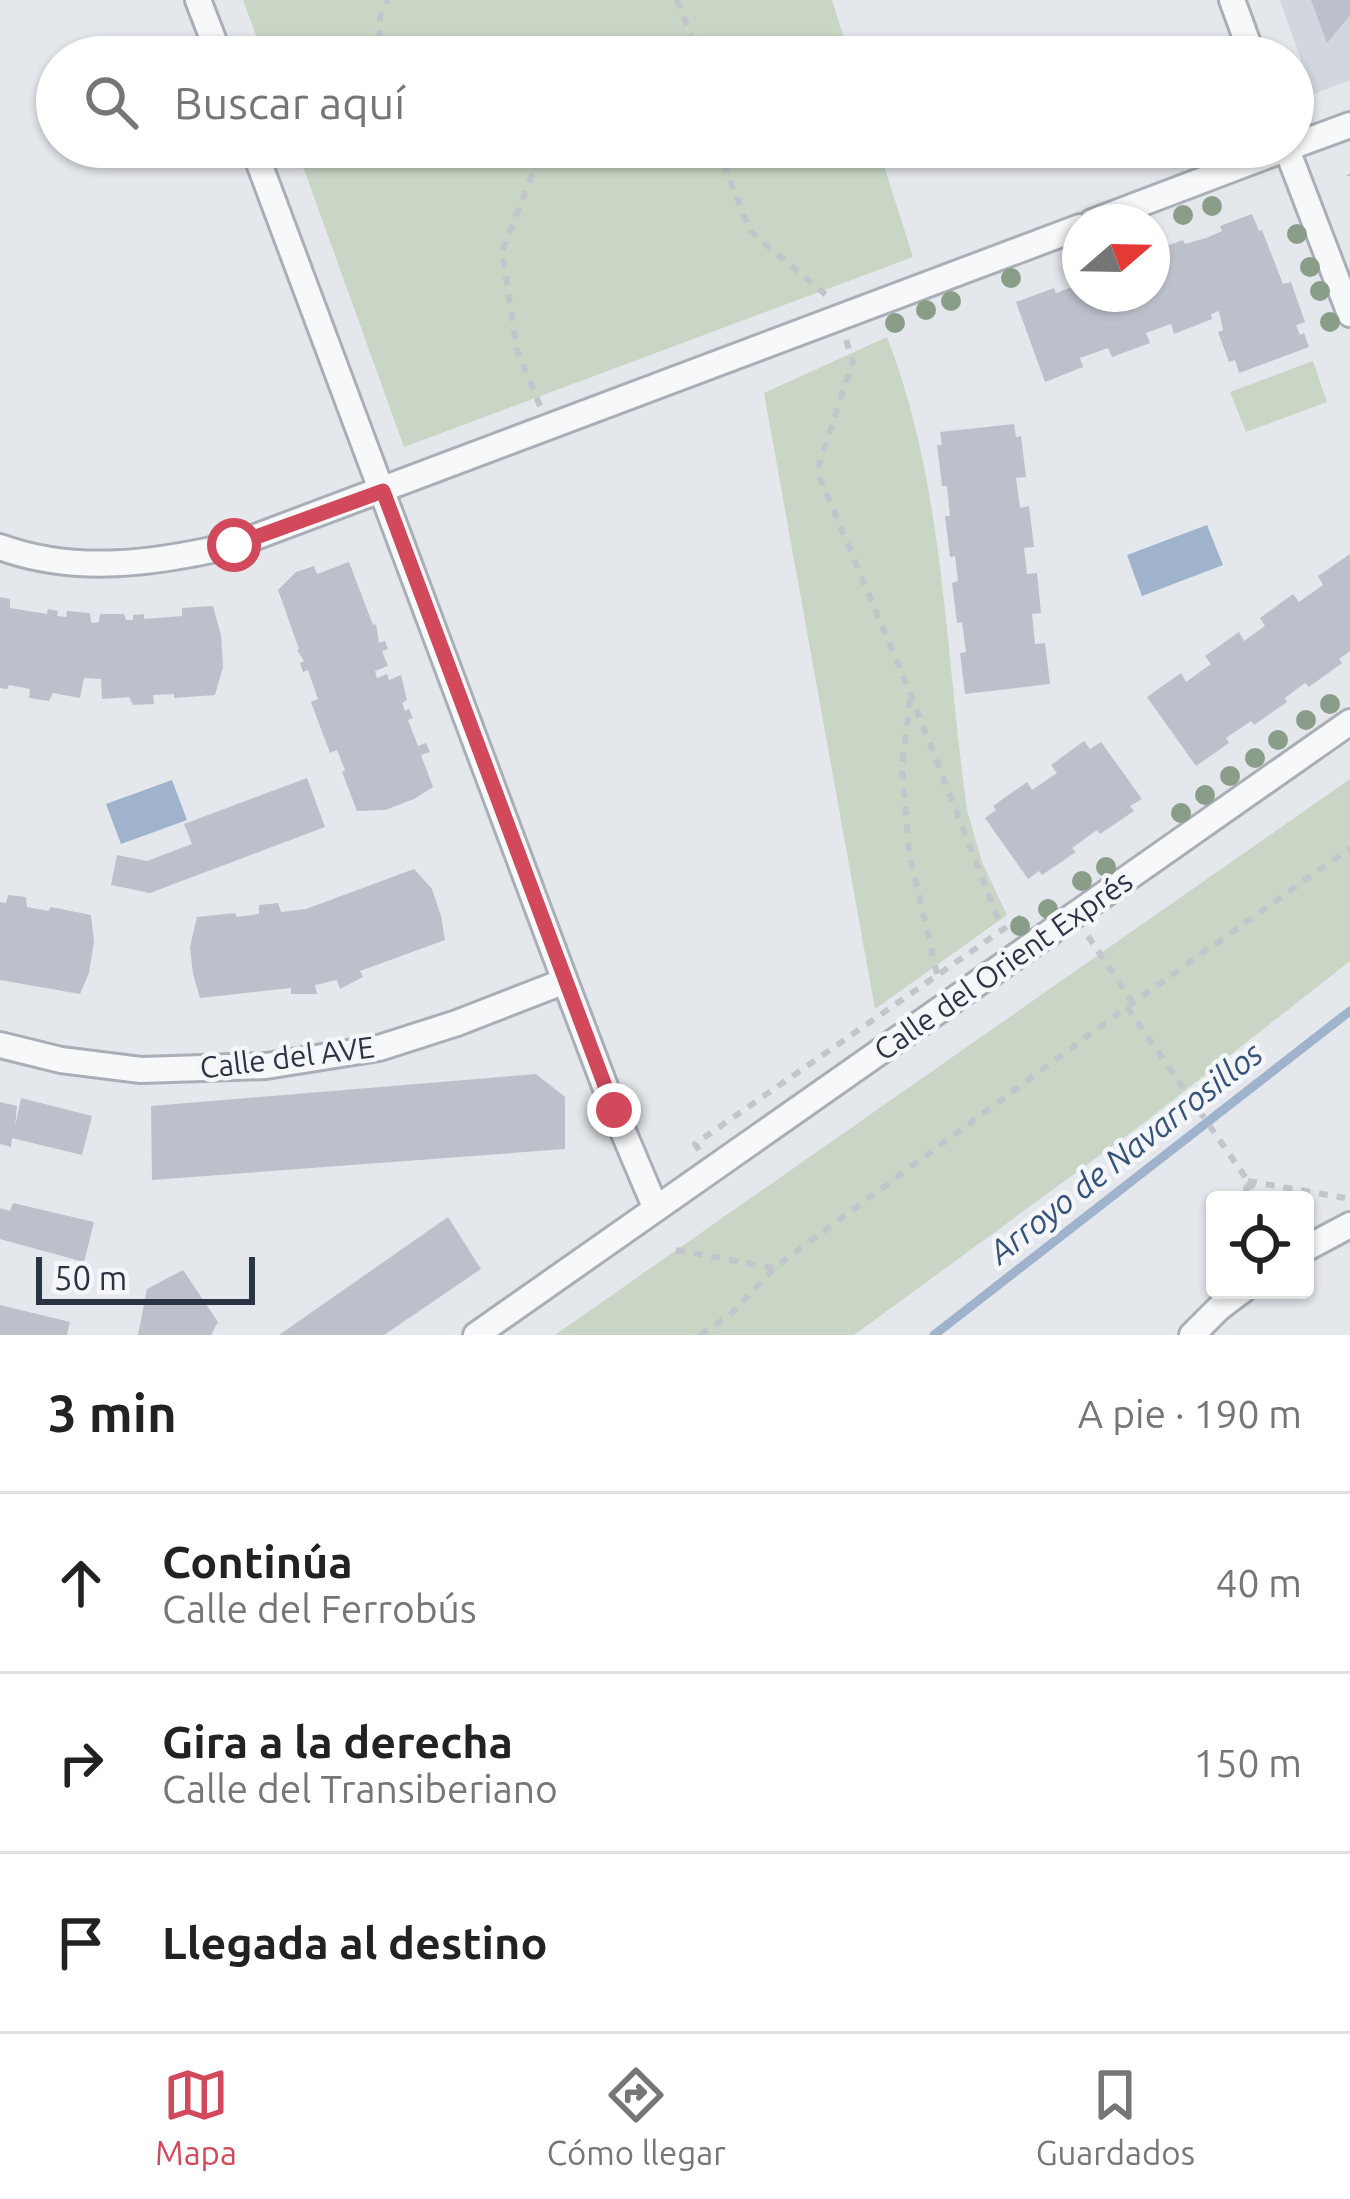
<!DOCTYPE html>
<html lang="es">
<head>
<meta charset="utf-8">
<style>
	body { margin:0; font-family:Ubuntu,sans-serif; background:#f6f6f6; color:#222 }
	.controls { position:absolute; right:36px; bottom:36px; display:grid; overflow:hidden; border-radius:12px; box-shadow:0 3px 9px #0004 }
	.controls button { width:108px; height:108px; display:grid; place-items:center; padding:0; border:0; border-bottom:3px solid #e0e0e0; background:#fff; color:#222; font:60px sans-serif }
	.compass { position:absolute; left:1062px; top:204px; width:108px; height:108px; border-radius:50%; background:#fff; box-shadow:0 3px 9px #0004; rotate:70deg }
	.scale { position:absolute; left:36px; bottom:30px; width:219px; box-sizing:border-box; padding-left:12px; border:6px solid #2b3445; border-top:0; font-size:33px; line-height:42px; white-space:nowrap; color:#2b3445; -webkit-text-stroke:9px #f4f6f9; paint-order:stroke }
	.stop { position:absolute; width:36px; height:36px; margin:-27px; border:9px solid #d1495b; border-radius:50%; background:#fff }
	.stop.end { background:#d1495b; border-color:#fff; box-shadow:0 3px 12px #0008 }
	.list { margin:0; padding:0; list-style:none }
	h2 { display:flex; justify-content:space-between; align-items:center; height:156px; margin:0; padding:0 48px; font-size:51px }
	h2 small { font-size:39px; font-weight:400; color:#767676 }
	.list li { display:grid; grid-template-columns:78px 1fr auto; gap:36px; align-items:center; box-sizing:border-box; height:180px; padding:0 48px; border-top:3px solid #e0e0e0 }
	.list b { display:block; font-size:45px; white-space:nowrap }
	.list p { margin:0; font-size:39px; white-space:nowrap; color:#767676 }
	.list em { font-size:39px; font-style:normal; color:#767676 }
	.icon { flex:none; width:66px; height:66px; fill:none; stroke:currentColor; stroke-width:2; stroke-linecap:round; stroke-linejoin:round }
	.map { position:relative; flex:none; width:1350px; height:1335px; overflow:hidden }
	.search { position:absolute; background:#fff; box-shadow:0 3px 9px #0004; left:36px; right:36px; top:36px; height:132px; display:flex; align-items:center; gap:30px; box-sizing:border-box; padding:0 42px; border-radius:66px; color:#767676; font-size:45px }
	.sheet { height:696px; background:#fff }
	nav { display:flex; justify-content:space-around; align-items:center; box-sizing:border-box; height:168px; border-top:3px solid #e0e0e0; background:#fff; font-size:33px; color:#767676 }
	nav a { display:grid; justify-items:center; gap:6px }
	nav .on { color:#d1495b }
	.map>svg:first-child { display:block }
	.built { fill:#d2d6de }
	.green { fill:#c9d6c5 }
	.water { fill:#9fb4cc }
	.lines { fill:none; stroke-linecap:round; stroke-linejoin:round }
	.stream { stroke:#9fb4cc; stroke-width:9 }
	.building { fill:#bbc0ca }
	.minor-casing { stroke:#a9aeb7; stroke-width:30 }
	.path { stroke:#c2c5cb; stroke-width:6; stroke-dasharray:9 9; stroke-linecap:butt }
	.minor { stroke:#f7f8fa; stroke-width:24 }
	.tree { fill:#899d89 }
	.route { stroke:#d1495b; stroke-width:15 }
	.labels { text-anchor:middle; dominant-baseline:central; stroke-width:9; stroke-linejoin:round; paint-order:stroke }
	.street-label { font-size:30px; fill:#2b3445; stroke:#f4f6f9 }
	.water-label { font-size:33px; font-style:italic; fill:#34527a; stroke:#f4f6f9 }
</style>
</head>
<body>
<div class="map">
<svg width="1350" height="1335" viewBox="0 0 1350 1335">
	<rect width="100%" height="100%" fill="#e4e7ec"/>
	<path class="built" d="M1280 0H1350V80L1313 94Z"/>
	<path class="green" d="M243 0H832L850 57H264Z
		M296 147H878L913 257 404 447Z
		M887 337C945 486 945 654 967 810L982 862 1007 915 875 1009 764 393Z
		M1313 361 1327 402 1246 432 1230 392Z
		M1350 779V961L1140 1126 854 1335H555Z"/>
	<path class="water" d="M1207 525 1223 565 1142 596 1127 555Z
		M172 780 187 820 121 844 106 804Z"/>
	<g class="lines">
		<path class="stream" d="M934 1335 1350 1011"/>
	</g>
	<path class="building" d="M1311 0H1350V15L1327 43Z
		M1252 214 1259 231 1262 230 1283 284 1291 282 1305 322 1296 325 1300 335 1304 333 1309 347 1239 373 1235 360 1229 362 1218 332 1223 330 1219 311 1211 314 1212 319 1174 334 1171 324 1146 333 1150 343 1112 357 1108 348 1080 358 1083 367 1045 382 1016 302 1054 288 1056 293 1080 284V294H1152V251L1183 240 1185 244 1206 238 1222 231 1220 226Z
		M1014 424 1016 437 1021 436 1026 477 1016 478 1020 508 1029 506 1034 547 1024 548 1027 574 1037 573 1041 613 1032 614 1035 644 1045 643 1050 684 965 694 960 653 966 652 962 622 957 623 952 583 958 581 955 556 950 557 945 516H950L947 486H942L937 445H942L940 432Z
		M1350 554V651L1339 659 1342 663 1309 687 1305 683 1285 698 1287 702 1254 725 1251 721 1226 738 1229 743 1196 766 1147 697 1181 673 1186 682 1211 664 1205 656 1239 632 1244 641 1265 626 1260 618 1293 594 1299 602 1323 585 1318 576Z
		M349 562 373 625 376 624 379 643 385 641 388 649 382 651 388 666 375 671 377 678 387 674 389 680 401 675 407 700 402 703 405 711 409 709 413 718 408 720 418 746 426 743 430 752 421 755 433 787 414 799 385 810 357 811 342 772 345 770 337 750 330 753 311 702 318 699 308 670 303 672 300 663 304 661 297 650 299 649 278 590 296 572 314 566 317 574Z
		M0 597 10 599V608L47 614 48 609 58 611 57 616 66 617 67 611 90 613 91 622 94 623 99 622 100 614H124L126 620H133V615L144 614V619L182 616V608L213 606 221 635 223 667 215 695 174 698V694L153 695 154 704 133 705 129 697 102 699 101 679 84 678 80 698 53 693 49 701 29 698 30 689 9 685 7 689 0 688Z
		M1084 741 1090 749 1101 742 1142 799 1130 806 1134 811 1100 834 1097 830 1072 848 1076 852 1042 875 1039 871 1028 879 985 818 996 810 993 806 1027 782 1032 790 1057 773 1051 765Z
		M307 778 325 827 150 893 111 885 117 855 147 861 192 844 184 824Z
		M414 869 432 889 441 916 445 940 360 971 363 977 340 989 337 980 315 985 317 994H291V988L200 998 193 974 190 947 197 917 235 913 237 917 259 914V905L278 903 281 912 306 909Z
		M8 895 26 897 27 907 48 911 51 907 91 915 94 942 89 973 80 994 0 980V902L6 903Z
		M536 1074 565 1097V1149L152 1180 151 1106Z
		M21 1098 92 1116 82 1155 12 1138 11 1147 0 1144V1102L17 1106 15 1127Z
		M13 1203 94 1222 84 1262 0 1239V1208L10 1211Z
		M448 1217 481 1269 384 1335H279Z
		M183 1270 218 1322 211 1335H138L147 1289Z
		M0 1305 70 1322 67 1335H0Z"/>
	<g class="lines">
		<defs>
			<path id="minor" d="M198 0 220 57
				M1232 0 1253 57
				M1293 146 1350 125
				M253 147 565 981 614 1110 656 1209
				M1286 147 1350 314
				M1092 222 1290 147
				M0 547C77 575 157 563 234 545L1080 227
				M0 1045 61 1060 141 1070 266 1066 379 1048 457 1023 565 981
				M1305 1249 1350 1225
				M476 1335 1350 722
				M1192 1335 1219 1308 1243 1290"/>
		</defs>
		<use href="#minor" class="minor-casing"/>
		<path class="path" d="M677 0 699 57
			M379 57 380 17 388 0
			M717 147 750 231 826 295
			M282 156 319 147
			M1350 174V176
			M846 340 853 361 817 471 911 695 1002 929
			M540 406 517 350 502 252 543 147
			M910 699 902 767 909 852 937 974
			M1088 936 1133 1003
			M1127 1007 1248 1181 1244 1200
			M699 1150 695 1144 1028 912
			M1248 1181 1345 1198
			M1248 1181 1261 1200
			M676 1250 774 1268
			M700 1335 730 1315 774 1268 1127 1007 1350 848"/>
		<use href="#minor" class="minor"/>
	</g>
	<g class="tree">
		<circle cx="1212" cy="206" r="10"/>
		<circle cx="1183" cy="215" r="10"/>
		<circle cx="1297" cy="234" r="10"/>
		<circle cx="1310" cy="267" r="10"/>
		<circle cx="1011" cy="278" r="10"/>
		<circle cx="1320" cy="291" r="10"/>
		<circle cx="951" cy="301" r="10"/>
		<circle cx="926" cy="310" r="10"/>
		<circle cx="1330" cy="322" r="10"/>
		<circle cx="895" cy="323" r="10"/>
		<circle cx="1330" cy="704" r="10"/>
		<circle cx="1306" cy="720" r="10"/>
		<circle cx="1278" cy="740" r="10"/>
		<circle cx="1255" cy="758" r="10"/>
		<circle cx="1230" cy="776" r="10"/>
		<circle cx="1205" cy="795" r="10"/>
		<circle cx="1181" cy="813" r="10"/>
		<circle cx="1106" cy="867" r="10"/>
		<circle cx="1082" cy="881" r="10"/>
		<circle cx="1048" cy="909" r="10"/>
		<circle cx="1020" cy="926" r="10"/>
	</g>
	<g class="lines">
		<path class="route" d="M234 545 383 491 614 1110"/>
	</g>
	<g class="labels">
		<g class="street-label">
			<text transform="translate(1003 965) rotate(-35)">Calle del Orient Exprés</text>
			<text transform="translate(287 1057) rotate(-7)">Calle del AVE</text>
		</g>
		<g class="water-label">
			<text transform="translate(1125 1152) rotate(-38)">Arroyo de Navarrosillos</text>
		</g>
	</g>
</svg>
<div class="controls">
<button><svg class="icon" aria-label="locate" viewBox="0 0 24 24"><circle cx="12" cy="12" r="6"/><path d="M12 2v4M12 18v4M2 12h4M18 12h4"/></svg></button>
</div>
<svg class="compass" viewBox="-18 -18 36 36"><path d="M0-13l5 13h-10z" fill="#e53935"/><path d="M0 13l5-13h-10z" fill="#767676"/></svg>
<div class="scale">50 m</div>
<div class="stop" style="left:234px;top:545px"></div>
<div class="stop end" style="left:614px;top:1110px"></div>
<div class="search"><svg class="icon" aria-label="search" viewBox="0 0 24 24"><circle cx="10" cy="10" r="6"/><path d="M15 15l6 6"/></svg>Buscar aquí</div>
</div>
<section class="sheet">
<h2>3 min<small>A pie · 190 m</small></h2>
<ul class="list">
<li><svg class="icon" aria-label="ahead" viewBox="0 0 24 24"><path d="M12 20V5M6 11l6-6 6 6"/></svg><div><b>Continúa</b><p>Calle del Ferrobús</p></div><em>40 m</em></li>
<li><svg class="icon" aria-label="right" viewBox="0 0 24 24"><path d="M7 20v-9h11M14 6l5 5-5 5"/></svg><div><b>Gira a la derecha</b><p>Calle del Transiberiano</p></div><em>150 m</em></li>
<li><svg class="icon" aria-label="arrive" viewBox="0 0 24 24"><path d="M6 21V4h12l-3 4 3 4H6"/></svg><div><b>Llegada al destino</b></div></li>
</ul>
</section>
<nav>
<a class="on"><svg class="icon" aria-label="map" viewBox="0 0 24 24"><path d="M3 6l6-2 6 2 6-2v14l-6 2-6-2-6 2zM9 4v14M15 6v14"/></svg>Mapa</a>
<a><svg class="icon" aria-label="directions" viewBox="0 0 24 24"><path d="M12 3l9 9-9 9-9-9zM9 14v-3h6M13 9l2 2-2 2"/></svg>Cómo llegar</a>
<a><svg class="icon" aria-label="saved" viewBox="0 0 24 24"><path d="M7 4h10v16l-5-4-5 4z"/></svg>Guardados</a>
</nav>
</body>
</html>
